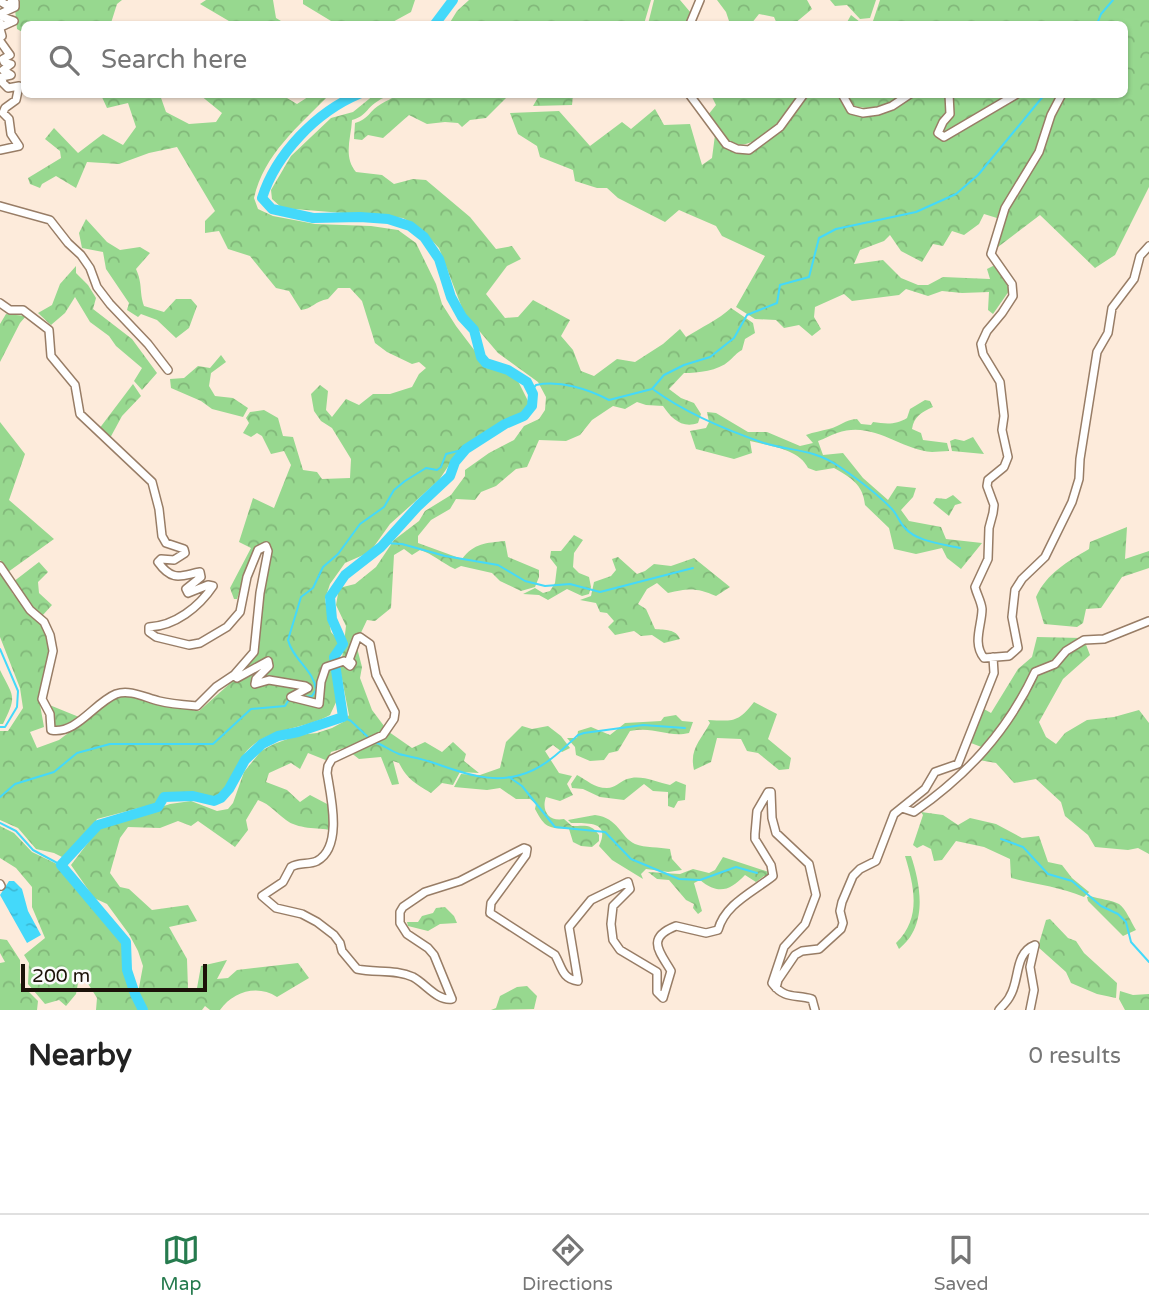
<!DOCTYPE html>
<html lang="en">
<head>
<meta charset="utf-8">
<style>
	body { margin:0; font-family:"Varela Round",sans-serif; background:#f2f2f2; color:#222 }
	.scale { position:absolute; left:21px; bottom:18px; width:186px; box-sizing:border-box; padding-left:7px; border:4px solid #1c1209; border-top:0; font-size:19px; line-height:24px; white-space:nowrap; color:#1c1209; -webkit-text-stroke:5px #fbfbfb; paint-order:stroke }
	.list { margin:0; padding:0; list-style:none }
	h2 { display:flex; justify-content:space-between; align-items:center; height:91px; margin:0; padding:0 28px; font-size:30px }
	h2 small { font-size:23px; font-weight:400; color:#767676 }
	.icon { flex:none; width:38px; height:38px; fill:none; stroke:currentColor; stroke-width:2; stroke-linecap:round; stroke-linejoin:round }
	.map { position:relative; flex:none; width:1149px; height:1010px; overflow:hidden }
	.search { position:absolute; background:#fff; box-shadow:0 2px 5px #0004; left:21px; right:21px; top:21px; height:77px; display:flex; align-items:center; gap:18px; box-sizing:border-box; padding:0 24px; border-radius:10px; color:#767676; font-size:26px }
	.sheet { height:203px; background:#fff }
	nav { display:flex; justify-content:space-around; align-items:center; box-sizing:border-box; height:98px; border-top:2px solid #e0e0e0; background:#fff; font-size:19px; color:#767676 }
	nav a { display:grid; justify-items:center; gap:4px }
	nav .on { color:#267b4e }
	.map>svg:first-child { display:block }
	.forest { fill:url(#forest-crowns) }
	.water { fill:url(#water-ripples) }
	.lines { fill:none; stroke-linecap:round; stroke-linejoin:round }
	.stream { stroke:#44d9fa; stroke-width:2 }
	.river { stroke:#44d9fa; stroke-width:10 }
	.minor-casing { stroke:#987d66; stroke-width:10 }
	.minor { stroke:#fff; stroke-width:7 }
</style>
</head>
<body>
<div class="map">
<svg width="1149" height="1010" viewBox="0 0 1149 1010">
	<defs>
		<pattern id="forest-crowns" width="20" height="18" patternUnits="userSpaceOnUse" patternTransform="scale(1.75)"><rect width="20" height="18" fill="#97d88f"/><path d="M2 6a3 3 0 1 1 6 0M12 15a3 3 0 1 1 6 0" fill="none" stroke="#82b87a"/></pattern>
		<pattern id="water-ripples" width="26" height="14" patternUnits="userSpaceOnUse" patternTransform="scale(1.75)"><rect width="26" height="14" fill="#44d9fa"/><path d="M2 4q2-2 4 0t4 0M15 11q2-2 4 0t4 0" fill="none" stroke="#3bb9d5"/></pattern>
	</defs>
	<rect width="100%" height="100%" fill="#fdebdb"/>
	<path class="forest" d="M20 0H122L117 4 111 23 24 24V33L17 29 15 9Z
		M206 0H273L276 18 286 24H234L200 4Z
		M303 0H415L411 12 389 24H336L303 4Z
		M469 0H651L644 24H449L457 11Z
		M654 0H680L691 13 687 24H648Z
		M717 0H807L812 9 794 24H777L774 17 759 14 751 24H730L726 12Z
		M830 0H876L870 18 860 19 847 5 835 6Z
		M880 0H1149V187L1115 255 1095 268 1040 215 994 250 1006 209 1033 163 1054 114 1066 95 1124 94V24H846L851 15 860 22 873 21Z
		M398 94H509V95L486 118 470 120 462 127 458 123 445 122 427 124 409 115 383 138 368 135 362 140 354 139 355 123C368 120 370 110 381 104 387 100 392 99 398 94Z
		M540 94 573 95 572 105 533 106Z
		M101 95H160L166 112 189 124 216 122 222 113 200 95H249L258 97 261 95H282L297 104 311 95H329C299 126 264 154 254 198L258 209 273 216 315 224 371 226 398 230 416 243 436 284 442 304 456 326 481 359 518 381 532 409 491 432 455 456 439 480 390 524 370 552 345 563 330 584 325 599 331 632 340 642 332 657 333 664 325 667 318 702 294 697 305 685 257 683 269 659 237 677 256 651 267 544 258 546 249 562 237 599H234L230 588 251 548 239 542 253 498 274 508 291 465 284 451 271 454 262 436 257 433 251 437 243 433 249 423 246 418 250 412 264 410 278 418 283 436 293 437 303 470 317 472 322 479 350 478 351 459 332 428 321 421 314 411 311 394 320 385 328 391 326 410 332 417 346 399 359 405 373 394H390L412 387 419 374 426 368 419 362 412 364 387 352 375 343 362 301 350 288H338L328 299C315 301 312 309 301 310L289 291 276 288 250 256 228 249 219 231 205 233V221L215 211 177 147 149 153 119 164 87 162 76 188 56 176 42 184 40 188 30 184 28 178 61 158 60 151 45 139 54 128 78 153 103 134 123 145 136 127 128 103 107 108Z
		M374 95H389C386 97 382 98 378 101 367 107 367 116 352 120 351 139 343 156 356 172L382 175 394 184 413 179 426 180 470 217 496 249 512 246 521 259 507 266 486 294 505 318 518 317 533 300 570 320 561 336 573 350 581 371 594 376 617 359 635 362 663 344 680 329 686 337C702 327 718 320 731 308L753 323 755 333 745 339 742 350C736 353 734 357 729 361 718 371 698 373 684 373L669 389 681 398 694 403 701 414 698 423C682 429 671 418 663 406L646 405 637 402 625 409 613 406 592 420 580 435 566 441 539 440 527 467 516 469 496 486 481 492 475 500 456 499 450 509 431 520 418 536V543L462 559C474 543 486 543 505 541L508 557 539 570V577L535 587 521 591 500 581 492 573 461 566 455 569C442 563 433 554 420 550L412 555 404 549 394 555 391 608 375 621 367 620 348 660 342 659 346 626 336 605 339 588 355 584 376 567 394 540 419 521 425 511 451 495 465 476V470L489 453 514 440 524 426 539 419 545 410 546 397 538 382 498 353 464 313 439 248 420 228 403 218 282 208 272 199 271 190 291 156 331 118 353 112Z
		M718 95H801C788 112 753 158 728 141 720 136 714 124 708 115L716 105 712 97Z
		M806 95H839L849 111 862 114 915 95H948V113L934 130 935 137 943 140 1021 95H1059L1048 113 1036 151 1001 206 997 218 984 214 979 224 964 235 952 231 943 246 933 244 922 262 901 251 890 235 884 241 860 250 854 264 883 260 901 278 918 285H928L943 277 990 279 987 269 995 265 1007 284 1009 291 993 314 988 310 989 292 962 293 942 291 928 296 906 289 899 295 852 301 844 294 815 307 814 317 821 329 812 336 799 325 784 328 776 320 755 319 736 307 765 256 722 236 716 226 679 210 665 222 618 198 607 188H597L575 181 573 170 540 157 537 146 518 134 510 113 559 111 590 146 622 122 631 129 655 109 664 125 690 124 702 165 712 158 715 135 724 145 750 151 783 127Z
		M846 95H902C886 105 873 111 854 106Z
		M953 95H1010L944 133 941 131 952 114Z
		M86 219 107 242 120 250 140 247 150 253 136 269C143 285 139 291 144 306L164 312 176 299H191L197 306 189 328 176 338 157 320 141 314 138 317 127 310 129 303 106 269 103 252 82 248 79 233Z
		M76 266V273L88 285 96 298 93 309 132 339 157 373 142 390 134 381 142 368 116 346 109 336 90 322 75 297 65 313 51 325 38 313 52 305 60 284Z
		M6 314 26 316 20 323 0 362V324Z
		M221 355 226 362 211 373 209 386 215 396 233 398 248 408 243 417 212 409 201 401 171 388 170 379 184 378 198 366 210 368Z
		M133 384 141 396 122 416 109 440 99 429Z
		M925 400 930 401 933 407C922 412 914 416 912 429L921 433 923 440 947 443 949 451C943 451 937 452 932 452 900 450 873 420 837 433 831 435 824 439 818 441L823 455 843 453 863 478 888 500 897 486 916 488 913 497 901 510 909 521 941 527 946 539 982 543 961 569 947 558 942 548 916 554 894 549 889 528 865 505C863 484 851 478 834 468L816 471 808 468C799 449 769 446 750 441L752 453 734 459 696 449 690 431 706 428 709 422 707 412 716 413 748 432H767L800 446 813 443 806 435C814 432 821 431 829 429 841 426 844 420 857 419L861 424 871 425 873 422C886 424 896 425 907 418L910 409Z
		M0 422 25 454 9 500 54 539 8 572 0 560Z
		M973 437 984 454 952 451 950 441 955 439 964 441Z
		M953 495 962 503 955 505 949 516 933 503 936 498 946 499Z
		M1127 527 1125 559 1149 551V568L1122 577 1101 608 1086 609 1083 623 1077 627 1044 624 1036 597C1047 573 1067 562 1089 549L1090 542Z
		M574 535 583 540 574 553 573 567 579 573 589 577 591 587 589 594 582 596 567 589 548 600 539 595 523 594 535 588 543 593 550 591 555 583 557 567 550 558 551 551H561Z
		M618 557 637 574 645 571 654 564 671 566 694 558 730 587 716 596C697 588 689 588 668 593L657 583 647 589 638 604 646 609 655 629C665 630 676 629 680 639L664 643 652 635 641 636 634 631 615 635 608 627 614 621 607 613 600 612 596 603 580 600 591 596 594 582 611 576 616 570 612 559Z
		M39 562 48 572 38 582 39 593 52 605 42 616 30 607 13 582Z
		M0 571 13 594 42 625 47 638 50 651 39 699 44 727 30 732 37 748 59 740 101 708 119 697 131 696 161 705 199 711 235 679 267 663 259 676 263 683 304 687 289 697 319 705 327 670 333 668 338 698 330 715C304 730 266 727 245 753 235 766 230 784 221 797L215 798 197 793 97 819 82 844 66 859 54 853 36 849 18 828 0 820V731H8L23 708 20 688 0 637Z
		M1037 637 1082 638 1054 662 1033 671 1021 698 984 748 971 743 984 709 991 713 1018 669 1032 657Z
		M1085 642 1090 655 1063 679 1039 722 1046 737 1056 744 1065 733 1087 720 1114 717 1139 710 1149 723V854L1138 848 1128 850 1095 847 1088 835 1065 816 1061 802 1036 779 1014 783 996 763 979 760 1037 673Z
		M356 644 362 667 360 678 372 710 387 730 350 749 344 748 331 752 328 761 308 753 300 769 291 763 269 773 266 782 287 790 300 802 310 795 329 805 331 830C318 828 297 829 286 820 275 812 271 805 258 800L246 820 248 830 235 847 198 821 191 826 178 821 160 828 128 827 120 838 110 873 120 887 129 889 152 910 188 905 197 921 169 927 187 959 188 989 197 988 201 966 227 960 217 979 228 978 237 970 298 963 309 978 277 997C257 984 233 992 220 1010H210L205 1006 202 1010H148L138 993 143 966 138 951 129 934 107 904 94 898 71 865 100 827 170 804 191 801 217 811 228 809 233 803 244 772 261 751 274 744 298 735 317 733 332 728 345 721 349 715 340 669 342 664 350 659Z
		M0 670C14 698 17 695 3 724H0Z
		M754 702 777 714 768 739 791 758 789 769 779 770 758 753 747 751 741 739 717 738 711 762 694 770C689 749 701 740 710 723L708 720C733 721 738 723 754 702Z
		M47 704 79 717C71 724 63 730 52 727Z
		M676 715 682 721 693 722 689 733C668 738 655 726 630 731L618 751 609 753 604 760 590 761 576 755 575 747 567 738H577L578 731 591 727 610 735 625 723 661 721 664 717Z
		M522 726 532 729 548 726 561 736 570 748 562 752 553 745 545 751 559 773 572 776 567 784 573 795 560 801 546 797C541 811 549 822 564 819L572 826C584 826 591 823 599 835V841L592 847 581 846 573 842 569 829C548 828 545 828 535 809L536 804 530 799H516L500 788 487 790 454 787 461 774 480 775 500 768 506 742Z
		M389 732 412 748 425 742 442 752 453 742 466 754 464 761 479 773 460 772 453 785 442 783 431 793C416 784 407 779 399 763L393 761 399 784 392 785 381 757 359 759 350 752Z
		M577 775C587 780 594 788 607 788 615 788 619 782 627 779 640 774 657 782 670 785L676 781 686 785 685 800 678 801 674 808 668 806V792L653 791 644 784 624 800 600 797 583 789 572 788 571 784Z
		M921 812 943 815 958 825 970 818 996 824 1022 838 1039 836 1048 862 1062 865 1072 878 1089 892 1084 897C1060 887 1035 884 1011 878L1010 859 984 847 956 841 942 860 934 861 931 849 923 845 917 848 913 845 923 815Z
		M595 815C619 818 620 837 635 844 645 848 659 847 670 849L672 859 682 870 668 872 646 869 641 874 643 879 612 860 599 846C611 820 587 824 571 823L568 820Z
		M0 826 14 833 32 852 65 868 123 944 132 996 139 1010H96L97 998 87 982 78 983 76 994 66 1006 59 1000 45 1004 28 984 29 963 24 955 45 938 32 907V887L16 868 0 858Z
		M905 856H911C921 886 928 926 899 949L896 943C922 918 914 886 905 856Z
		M723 857 772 873 767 878 764 876 756 882 745 875C730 891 718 895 700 880L694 883 702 911 698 914 693 908 694 904 686 900 669 880 657 879 648 872 680 874 693 869 709 873 715 870Z
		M1090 896C1099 899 1112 900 1119 904 1126 909 1131 922 1136 930L1123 936 1088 901 1087 897Z
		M445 907 454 916 457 923 440 924 428 931 408 926 407 922H418L422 916 433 913 436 908Z
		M1050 919 1068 938 1076 941 1084 953 1117 983 1116 998 1097 994 1071 983 1066 972 1038 947 1046 920Z
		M0 939 7 940 20 960V983L38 1001 37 1010H0V963L5 962 0 953Z
		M527 986 537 996 534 1009 491 1010 496 1008 500 996 517 987Z
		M1120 991 1133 995 1149 994V1010H1125L1119 999Z"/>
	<path class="water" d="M9 881H14L22 889 28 911 41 935 27 943 0 895Z"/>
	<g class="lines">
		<path class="stream" d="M1097 24 1101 14 1113 0
			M654 390C687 414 726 430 764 443 793 452 812 448 840 467 856 478 876 493 890 507 897 513 899 522 905 528 917 542 943 544 960 548
			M531 391 536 385C560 380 588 389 609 400L652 389 664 375 684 365 710 357 734 338 747 315 777 303 780 285 809 277 819 238 836 229 916 212 956 194 978 175 1045 94
			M385 543 402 544 445 556 498 565 525 581 545 586 570 584 600 592 693 568
			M0 649 18 691 17 707 5 727H0
			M305 697 312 696 316 690C314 670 293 660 288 640L301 597 313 588 323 567 338 554 360 524 384 507 394 490 405 481 426 468 437 470 441 467 446 454 466 449
			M343 717 351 721 370 739
			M375 742C383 745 391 751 399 754 410 757 420 758 431 762 460 772 489 784 520 775 543 769 561 751 578 735L584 733 643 725 685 728
			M509 777 522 786 555 827 605 832 631 859 679 879 700 880 736 867 757 873
			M0 797 15 784 54 772 77 753 110 744H213L251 709 285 706 288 701 292 700
			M0 823 16 831 33 850 61 865
			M1001 839 1023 847 1048 874 1072 881 1101 906 1118 914 1126 922 1131 942 1149 962"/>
		<path class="river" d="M435 24 453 0
			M143 1010 135 994 127 970 126 942 61 865 98 825 158 807 164 797 193 796 214 801 221 798 229 789 245 760 262 744 278 736 298 732 343 717 334 657 343 644 332 619 330 597 345 575 381 547 418 506 450 476 455 462 466 449 505 424 524 416 532 406 533 394 527 382 508 370 486 363 481 357 474 330 462 317 451 297 439 259 424 237 410 226 388 219 360 217 313 218 272 209 262 198C276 154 316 112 359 94"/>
		<defs>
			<path id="minor" d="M0 1 8 6 11 2H15V7L2 13 3 17 14 21 3 26 0 23
				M690 24 700 0
				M0 29 2 36 0 37
				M0 41 10 55 3 59 4 62 11 64 3 70 11 75 2 77 3 83 8 88 19 86 16 100 5 108 3 113 9 119 11 134 19 146 0 150
				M689 94 726 144 737 149 749 150 780 127 804 94
				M842 94 851 110 863 113 878 111 892 106 910 94
				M949 94 950 114 943 122 938 133 944 137 1017 94
				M1062 94 1051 115 1039 152 1005 208 991 254 1012 284 1013 296 1002 313 987 331 981 344 983 354 1000 382 1004 416 1002 430 1008 457 1004 467 988 480 987 486 994 505 993 513 989 528 988 559 975 587C977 595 981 601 982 609 982 625 972 643 984 658L1009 656 1018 648 1012 617 1015 590 1022 579 1045 557 1072 502 1079 479 1080 459 1097 352 1108 333 1112 308 1134 279 1140 256 1149 246
				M0 206 50 220 68 243 81 255 90 268 97 287 110 304 148 344 168 370
				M0 303 10 310H23L49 330 51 356 75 385 80 414 152 482 159 509 162 536 166 543 184 549 185 553 174 560 161 559 158 562C173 583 182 575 200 572L201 577 186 589 188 593 208 585 213 586C199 607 175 626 149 627V632L156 637 189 645 200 643 227 627 240 612 247 577 258 550 266 546 268 551 260 593 254 652 234 675 216 687 197 706C185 705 171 704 159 701 146 698 130 689 116 694 94 703 76 735 51 730L50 714 42 699 53 651 50 635 44 622 30 610 0 566
				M234 675 237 678 268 661 269 666 256 679 255 684 269 680 305 686 308 688 291 697 319 704 321 682 326 667 344 661 350 666 352 663 349 660 357 638 360 637 370 644 376 675 395 712 394 719 383 735 332 759 328 766 327 773C331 797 343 847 317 861 309 865 299 862 291 867L283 882 262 896 276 908 302 914 317 922 334 935 340 943 342 951 357 969C375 973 396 969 413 977 426 984 437 1001 452 999L434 955 428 948 407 934 400 923V912L403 907 425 892 460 881 524 848 527 849 526 855 491 903 490 913 555 955C562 967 562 979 578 981L569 927 591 900 628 882 630 889 613 906 611 924 613 940 620 950 657 972V992L663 998 671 971C660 952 645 938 676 926L706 933 718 930C725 904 753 892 773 876L771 865 755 839V834L757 811 768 792H771L772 818 776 833 809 864 816 895 805 924 784 947 772 983C785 1000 795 994 812 999L815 1010
				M902 808 914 812C967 775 1007 732 1035 672L1055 664 1066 651 1084 640 1104 639 1149 621
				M0 884 1 886
				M776 988 778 980 795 955 802 951 819 949 841 929 843 923 840 911 842 902 853 876 860 869 876 861 894 814 925 789 935 772 958 764 994 673 993 657
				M999 1010C1002 1006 1008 1001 1010 996 1020 980 1014 953 1035 945L1030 967 1034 990 1030 1010"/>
		</defs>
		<use href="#minor" class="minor-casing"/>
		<use href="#minor" class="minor"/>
	</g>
</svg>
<div class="scale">200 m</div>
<div class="search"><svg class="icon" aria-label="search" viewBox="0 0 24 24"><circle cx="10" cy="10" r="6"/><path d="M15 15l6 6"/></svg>Search here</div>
</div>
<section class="sheet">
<h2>Nearby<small>0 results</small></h2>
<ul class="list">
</ul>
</section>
<nav>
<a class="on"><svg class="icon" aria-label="map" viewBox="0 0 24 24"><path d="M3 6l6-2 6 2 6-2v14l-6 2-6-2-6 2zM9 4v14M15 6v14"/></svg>Map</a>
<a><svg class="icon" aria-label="directions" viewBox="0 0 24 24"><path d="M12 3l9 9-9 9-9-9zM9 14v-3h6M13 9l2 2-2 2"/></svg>Directions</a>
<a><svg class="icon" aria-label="saved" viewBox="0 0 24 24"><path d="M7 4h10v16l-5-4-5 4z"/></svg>Saved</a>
</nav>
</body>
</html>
